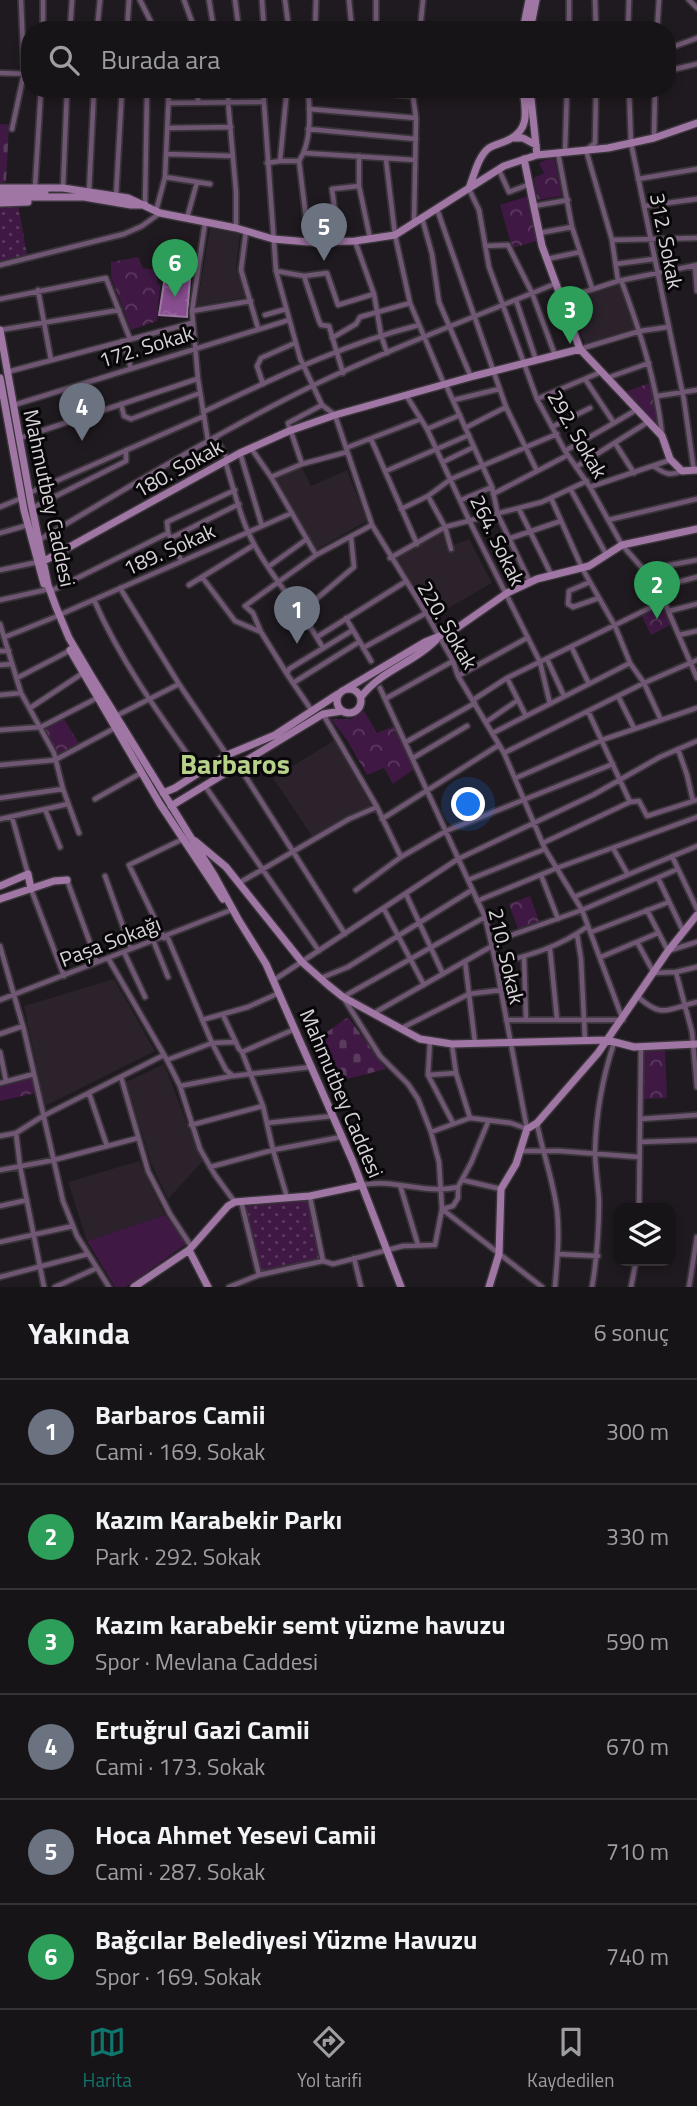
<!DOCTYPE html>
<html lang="tr">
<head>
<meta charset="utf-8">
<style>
	body { margin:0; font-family:"Titillium Web",sans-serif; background:#201d20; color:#f1f3f6 }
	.controls { position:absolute; right:21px; bottom:21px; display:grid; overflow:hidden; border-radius:14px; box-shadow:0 4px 10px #0003 }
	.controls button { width:63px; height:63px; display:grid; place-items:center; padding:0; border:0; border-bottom:2px solid #363336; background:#171417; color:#f1f3f6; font:35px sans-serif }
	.you { position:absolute; left:469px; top:805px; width:24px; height:24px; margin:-18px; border:5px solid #fff; border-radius:50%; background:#1a73e8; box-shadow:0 0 0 10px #1a73e833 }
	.badge { display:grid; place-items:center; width:46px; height:46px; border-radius:50%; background:#0f766e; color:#fff; font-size:23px; font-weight:700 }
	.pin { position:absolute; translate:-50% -58px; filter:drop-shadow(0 2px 4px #0008) }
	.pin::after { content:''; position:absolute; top:37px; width:24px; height:21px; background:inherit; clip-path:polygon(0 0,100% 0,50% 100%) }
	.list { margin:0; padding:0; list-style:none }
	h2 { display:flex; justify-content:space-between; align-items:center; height:91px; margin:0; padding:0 28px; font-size:30px }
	h2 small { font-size:23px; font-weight:400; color:#9e9ea1 }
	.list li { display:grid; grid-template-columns:46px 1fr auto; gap:21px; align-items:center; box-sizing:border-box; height:105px; padding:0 28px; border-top:2px solid #363336 }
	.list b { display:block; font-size:26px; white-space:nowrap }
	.list p { margin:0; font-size:23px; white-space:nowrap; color:#9e9ea1 }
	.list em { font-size:23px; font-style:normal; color:#9e9ea1 }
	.icon { flex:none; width:38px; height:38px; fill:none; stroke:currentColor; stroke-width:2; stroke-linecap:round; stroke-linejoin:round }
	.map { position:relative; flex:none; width:697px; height:1287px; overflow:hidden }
	.search { position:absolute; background:#171417; box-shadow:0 4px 10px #0003; left:21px; right:21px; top:21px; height:77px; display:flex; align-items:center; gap:18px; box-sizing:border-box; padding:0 24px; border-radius:28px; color:#9e9ea1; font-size:26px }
	.sheet { height:721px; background:#171417 }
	nav { display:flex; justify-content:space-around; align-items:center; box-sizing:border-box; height:98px; border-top:2px solid #363336; background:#171417; font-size:19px; color:#9e9ea1 }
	nav a { display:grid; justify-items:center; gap:4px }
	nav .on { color:#0f766e }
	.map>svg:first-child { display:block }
	.built { fill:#2b222c }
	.grass { fill:url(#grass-dots) }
	.forest { fill:url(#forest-crowns) }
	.cemetery { fill:url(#cemetery-stones) }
	.pitch { fill:#3f1943 }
	.water { fill:url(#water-ripples); stroke:#9f76a4; stroke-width:2 }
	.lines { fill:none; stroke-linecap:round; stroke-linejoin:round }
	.street-casing { stroke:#393439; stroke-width:8 }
	.secondary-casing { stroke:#393439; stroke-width:10 }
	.street { stroke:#6f5672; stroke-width:4.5 }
	.secondary { stroke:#a077a4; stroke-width:7 }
	.labels { text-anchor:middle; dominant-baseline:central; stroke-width:6; stroke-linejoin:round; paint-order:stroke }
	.street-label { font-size:21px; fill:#d7d4d7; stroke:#080608 }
	.district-label { font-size:28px; font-weight:bold; fill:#b7d188; stroke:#080608 }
</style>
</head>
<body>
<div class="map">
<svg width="697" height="1287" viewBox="0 0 697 1287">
	<defs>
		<pattern id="grass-dots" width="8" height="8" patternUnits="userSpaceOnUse" patternTransform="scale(1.75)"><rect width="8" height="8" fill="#3f1943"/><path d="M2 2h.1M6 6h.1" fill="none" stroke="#5a3a5d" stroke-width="1.8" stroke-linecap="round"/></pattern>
		<pattern id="forest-crowns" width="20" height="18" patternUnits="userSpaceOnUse" patternTransform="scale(1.75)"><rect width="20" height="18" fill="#3f1943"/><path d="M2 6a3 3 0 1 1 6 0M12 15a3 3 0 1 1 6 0" fill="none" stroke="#5a3a5d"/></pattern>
		<pattern id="cemetery-stones" width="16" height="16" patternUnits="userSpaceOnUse" patternTransform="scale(1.75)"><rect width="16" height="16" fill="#3f1943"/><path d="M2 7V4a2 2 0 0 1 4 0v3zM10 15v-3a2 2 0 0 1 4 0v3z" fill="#5a3a5d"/></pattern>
		<pattern id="water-ripples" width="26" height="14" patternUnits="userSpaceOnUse" patternTransform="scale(1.75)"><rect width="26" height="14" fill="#874d8e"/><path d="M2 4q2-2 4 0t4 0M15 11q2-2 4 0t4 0" fill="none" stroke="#97669d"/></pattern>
	</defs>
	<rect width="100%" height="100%" fill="#1f1a1f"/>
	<path class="built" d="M210 228 240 234 236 268 245 297 197 306Z
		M620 282 637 331 585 345 570 299Z
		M301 466 311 486 347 470 367 521 312 552 271 480Z
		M442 533 449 547 469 539 492 583 429 619 393 558Z
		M335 740 371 805 312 836 273 778Z
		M114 979 155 1051 45 1106 24 1006Z
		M164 1064 202 1162 168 1199 151 1163 126 1082Z
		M139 1161 165 1215 87 1241 68 1182Z"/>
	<path class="grass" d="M18 204 27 255 0 263V206Z
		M312 1199 326 1263 255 1278 238 1205Z"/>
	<path class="forest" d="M554 157 562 196 537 200 534 178 544 173 539 163Z
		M528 196 537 241 512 248 500 205Z
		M138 257 143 268 157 270V283L160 285 157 321 131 330 111 277V262Z
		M652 382 660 430 625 392Z
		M663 604 672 624 651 635 641 614Z
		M364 711 377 733 394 726 414 769 393 784 384 768 367 775 347 740 331 719H352Z
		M64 719 79 743 58 754 44 729Z
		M530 896 539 921 518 929 509 904Z
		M665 1048 667 1098 643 1099 644 1052 645 1050Z
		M29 1077 33 1079 36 1093 0 1101V1085Z"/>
	<path class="cemetery" d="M0 124 9 125 6 182 0 184Z
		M348 1017 386 1069 339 1081 320 1037Z"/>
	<path class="pitch" d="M165 1215 186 1244 126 1287H115L87 1241Z"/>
	<path class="water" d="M165 276 190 279 187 317 159 315Z"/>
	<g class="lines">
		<defs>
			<path id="street" d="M140 0 155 30
				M184 0 195 30
				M209 0 214 30
				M235 0 239 30
				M262 0 264 30
				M285 0 289 30
				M349 0 352 30
				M376 0V30
				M569 0V30
				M595 0 596 30
				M689 0 697 8
				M43 30V0
				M70 30 72 0
				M97 30 100 0
				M127 30 129 0
				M315 30 316 0
				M420 30 423 0
				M628 30 629 0
				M657 30 659 0
				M667 49 697 38
				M667 71 697 64
				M0 73 30 74
				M198 89V102
				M230 89 228 101 236 192V228
				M263 89 276 271 300 358 322 405 335 415 372 525 426 613 453 661 458 676 504 753 545 849 582 910 623 1020H506
				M308 89C310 111 312 142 299 161L309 242
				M331 89 413 96
				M412 89 416 118 414 224
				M596 89 595 143 586 150 612 240 618 281
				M629 89 631 143 684 400 694 471
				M170 103 262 102
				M309 109 416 118
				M169 128 231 127
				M12 129 24 73 21 0
				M308 129 416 139
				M654 137 655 89
				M565 152 567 89
				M305 153 415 160
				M558 153 572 227 592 288
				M167 154 233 156
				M359 156V186L370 238
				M386 160 395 235 410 303 444 384
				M280 161 287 89
				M267 163 280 161H299
				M499 170 509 192 530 184
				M165 177 210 184
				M638 179 697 169
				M35 187 41 89
				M63 188 67 89
				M469 189 479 210 489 267 537 399 565 451 590 487 622 545 644 570 664 601 697 678
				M89 192 94 89
				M116 196 122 89
				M145 205 147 89
				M534 206 568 200
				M645 206 697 199
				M437 209 506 407 465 428
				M156 211 165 177 169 89
				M187 218 197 182
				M422 218 432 254 439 302 471 377
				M205 223 192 311 198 379 208 441
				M246 231 241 270 258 328
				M539 233 572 227
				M612 240 697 238
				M339 241 332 189 359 186
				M355 241 374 294 381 335 387 353
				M485 246 508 245 532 293 555 355
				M547 259 580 252
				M616 264 654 259
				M0 265 124 234 142 226 160 213
				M695 266 697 291
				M276 271 304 276 327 273 338 305 374 294
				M304 276 319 321 321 325 329 326 343 373
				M621 280C640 331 656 380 662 434
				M38 290 51 360
				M0 299 106 278 130 339
				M563 299 618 281 697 265
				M516 300 536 360
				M192 311 251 301
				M265 315 286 309
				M0 330 119 310
				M332 338 356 324 360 317 410 303
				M122 341 131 368
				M580 349 640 331 668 327
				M7 372 192 323
				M607 378 649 363
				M263 384 257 366 261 358 295 343
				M446 385 492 487 498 515 530 582
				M406 395 427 429 469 520 540 662 550 704
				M658 396 697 390
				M537 399 601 372
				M454 400 499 389
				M121 404 124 416 131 419 200 393
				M14 405 289 320
				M506 407 537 471
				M203 412C273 379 343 344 419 325
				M614 423 636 410
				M552 427 590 408
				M427 429 460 415
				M215 437 228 460
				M20 438 197 379
				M371 439 417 544
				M615 443 634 473
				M251 448 271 477 316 555
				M346 448 421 419
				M565 451 614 423 585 379
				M240 453 262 526
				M225 461C234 488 240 519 254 544 273 580 303 611 323 648
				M443 462 474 447
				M302 464 288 423 322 405
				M576 467 648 422
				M655 467C665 474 670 476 682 471
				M386 471 469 435
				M271 477 302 464 347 452
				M590 487 670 460
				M571 490 606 554
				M29 493 204 416
				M493 494 568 455
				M428 496 445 527 451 549
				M551 498 582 568 615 626 630 663 644 683 661 720
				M461 500 492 487
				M0 507 22 498
				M32 508 126 461V450
				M401 509 428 496 451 479 557 434
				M519 509 552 576
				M608 520 697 499
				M0 533 28 525
				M171 538 239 504
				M511 538 561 521
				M39 540C129 487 218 432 312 386 391 348 475 317 557 283
				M390 558 445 527 542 502 587 481
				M181 560 168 533 167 522 235 490
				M268 567 307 539
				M0 570 38 562
				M644 570 697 560
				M202 577 235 621 261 632 287 674
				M590 582 569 591 568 604 573 607 599 598
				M189 585 254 545
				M120 588 179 684 227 755
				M655 588 697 577
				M51 591 168 533
				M0 600 45 590
				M94 600C121 662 161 717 200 772
				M669 611 697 604
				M301 612 354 567 351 537
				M59 615 292 513
				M346 618 371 661
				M0 624 21 693 54 753 63 789 79 833
				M261 632 253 613 245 606 316 555 372 525
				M679 635 697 631
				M5 637 55 617
				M317 637 405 582
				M363 648 426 613
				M572 648 589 684
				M0 651H9
				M547 659 564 696
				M0 665 12 664
				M458 676 527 638
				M17 678 71 650
				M507 678 526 716
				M293 683 359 642
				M380 688 485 917 496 964 527 1129 511 1123 470 1118 431 1132
				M0 695 21 693
				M618 696 634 728
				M385 699 453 661
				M473 700 507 678 664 601
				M30 708 83 673
				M312 711 287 674 289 669 353 630
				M588 711 630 802
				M323 714 377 807 401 857
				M116 716 179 684
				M486 722 518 700
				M0 730 41 727 97 698
				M493 733 630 663
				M406 742 475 703
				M678 749 687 775 693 801
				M504 753 644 683 697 660
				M413 758 467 726
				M0 765 55 760 115 728
				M239 766 345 934
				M516 778 602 740 697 708
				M205 786 319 951
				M0 798 63 789
				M95 799 141 773
				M45 809 60 847
				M12 817 28 874
				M0 819 68 804
				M382 819 499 745
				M543 843 630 802 639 801 647 816 697 800
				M613 848 627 873
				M672 856 697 909
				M541 875 558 919
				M105 876 131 949
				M658 878 683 931
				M67 880 97 962
				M468 880 545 849
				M239 883 349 819 377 807
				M31 889 64 976
				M356 890 401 857 446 831 613 764
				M406 894 443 974
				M574 897 697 846
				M477 901 557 868 697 817
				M384 909 424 985
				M647 910 668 951 697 942
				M591 932 669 902
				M577 934 581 959 585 1040
				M164 938 129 865 185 838
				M153 940 168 977
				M492 942 582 910 678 869
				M637 942 654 973 676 972 697 967
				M0 946 24 1030 63 1201 77 1236 109 1287
				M550 949 557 1019
				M124 952 145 997
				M524 957 526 1019
				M601 957 658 933
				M108 958 167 1060 180 1086 200 1149 215 1175 234 1201
				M465 961 475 1043
				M496 964C530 955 560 947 588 926
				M676 972 692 1032 697 1087
				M321 978 348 967 472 890
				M274 980 458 859 593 795 660 757 697 741
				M638 997C663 1019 667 1009 697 1002
				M0 1000 231 910
				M374 1013 492 946
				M223 1015 239 1049 242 1052 263 1106 273 1150 287 1197
				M202 1020 248 1007 279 993
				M402 1028 469 994 501 990
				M0 1034 23 1026
				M430 1041 428 1075 453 1123
				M235 1042 212 1043 226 1070 233 1076 311 1067
				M452 1045 456 1073 470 1118
				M0 1052 6 1081
				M242 1052 295 1029
				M167 1060 212 1043 167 936
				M428 1075 456 1073
				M121 1077 148 1171 170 1214 191 1246
				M0 1083 34 1074
				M180 1086 232 1076
				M89 1093 107 1146
				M640 1119 697 1115
				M267 1123 333 1116
				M537 1124C543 1153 553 1180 557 1210 560 1236 557 1261 555 1287
				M191 1125 263 1106
				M16 1133 20 1166 44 1287
				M0 1136 16 1133 43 1116 164 1055
				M640 1142 697 1140
				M521 1151H560L639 1157
				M210 1167 273 1150 341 1137
				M0 1170 54 1160 138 1138
				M462 1180 501 1189
				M362 1185C394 1178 425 1195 458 1187L471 1163 488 1122
				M400 1185 418 1245
				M241 1201 259 1275 323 1261 310 1197
				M0 1206 27 1200
				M639 1208 641 1048
				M442 1209 542 1287
				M443 1209 453 1206 458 1198V1187
				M0 1242 73 1226
				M558 1254 598 1256
				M354 1258 361 1287
				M323 1261 333 1264 403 1246 435 1245 442 1209 439 1162 431 1132 418 1099 408 1084 380 1056 343 997 485 917
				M0 1277 88 1254
				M55 1287 97 1268
				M229 1287 259 1275
				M592 1287C597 1258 599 1229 599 1200 598 1184 595 1167 595 1151 596 1113 602 1079 614 1043
				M631 1287 636 1261
				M689 1287 697 1237"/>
			<path id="secondary" d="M523 30 529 0
				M530 30 536 0
				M530 89 537 155
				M513 138H523L536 145
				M524 159 542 246 580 349 662 436 670 459 682 471 697 470
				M0 188H63L128 198 160 213 236 228 273 239 309 242 355 241 395 235 504 166 537 155 608 148 654 138 697 123
				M469 188C474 176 478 156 489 148 495 144 504 143 510 139 531 128 525 109 523 89
				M1 192H45
				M1 197H84L131 205H145
				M0 203 28 202
				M0 330 31 503 48 585 56 607 69 638 92 677 214 875 238 919 266 964 353 1162 401 1287
				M0 378 24 510 44 584
				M44 561 240 453 289 431 335 415 474 376 580 349
				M70 650 160 804 223 899
				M337 701a12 12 0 1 1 24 0a12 12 0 1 1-24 0Z
				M346 689 425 642 454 630 507 593 537 579 589 566 622 545 697 529
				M361 697C381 670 414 663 436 640
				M163 793 175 788 227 755 275 735 338 694
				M171 806 323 714 342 711
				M195 841 226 867 302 962 328 985 343 997 420 1039 452 1044 607 1040 634 1047 697 1044
				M0 886 28 874 31 889
				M0 899 54 881 67 880
				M189 1250 208 1287
				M134 1287 189 1250 228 1206 235 1202 310 1196 362 1185
				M489 1287 499 1254 501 1189 516 1164 527 1129 537 1123 598 1053 668 951 697 915"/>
		</defs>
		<use href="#street" class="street-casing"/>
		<use href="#secondary" class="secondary-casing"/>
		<use href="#street" class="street"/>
		<use href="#secondary" class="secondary"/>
	</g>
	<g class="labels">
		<g class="street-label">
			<text transform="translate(667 241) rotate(79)">312. Sokak</text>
			<text transform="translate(146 346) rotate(-17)">172. Sokak</text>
			<text transform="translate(578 434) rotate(60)">292. Sokak</text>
			<text transform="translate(178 468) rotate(-29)">180. Sokak</text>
			<text transform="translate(50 498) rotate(78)">Mahmutbey Caddesi</text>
			<text transform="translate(498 540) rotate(64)">264. Sokak</text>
			<text transform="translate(169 549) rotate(-24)">189. Sokak</text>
			<text transform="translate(448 625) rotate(60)">220. Sokak</text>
			<text transform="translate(110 941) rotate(-21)">Paşa Sokağı</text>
			<text transform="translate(507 956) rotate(77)">210. Sokak</text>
			<text transform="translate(342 1093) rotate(67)">Mahmutbey Caddesi</text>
		</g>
		<g class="district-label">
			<text x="235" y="763">Barbaros</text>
		</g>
	</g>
</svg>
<div class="controls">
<button><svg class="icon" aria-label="layers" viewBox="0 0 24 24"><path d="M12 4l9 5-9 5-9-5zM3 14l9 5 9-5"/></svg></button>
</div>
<div class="you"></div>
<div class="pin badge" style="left:297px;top:644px;background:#6b7280">1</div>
<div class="pin badge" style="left:657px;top:619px;background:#2e9e5b">2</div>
<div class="pin badge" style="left:570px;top:344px;background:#2e9e5b">3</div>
<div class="pin badge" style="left:82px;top:441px;background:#6b7280">4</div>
<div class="pin badge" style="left:324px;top:261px;background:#6b7280">5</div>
<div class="pin badge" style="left:175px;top:297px;background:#2e9e5b">6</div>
<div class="search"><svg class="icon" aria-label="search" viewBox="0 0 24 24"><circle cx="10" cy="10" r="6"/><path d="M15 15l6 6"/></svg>Burada ara</div>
</div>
<section class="sheet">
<h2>Yakında<small>6 sonuç</small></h2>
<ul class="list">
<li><span class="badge" style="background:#6b7280">1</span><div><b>Barbaros Camii</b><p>Cami · 169. Sokak</p></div><em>300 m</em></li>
<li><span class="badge" style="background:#2e9e5b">2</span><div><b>Kazım Karabekir Parkı</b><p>Park · 292. Sokak</p></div><em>330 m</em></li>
<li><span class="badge" style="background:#2e9e5b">3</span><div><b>Kazım karabekir semt yüzme havuzu</b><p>Spor · Mevlana Caddesi</p></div><em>590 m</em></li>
<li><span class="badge" style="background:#6b7280">4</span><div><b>Ertuğrul Gazi Camii</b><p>Cami · 173. Sokak</p></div><em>670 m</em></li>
<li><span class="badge" style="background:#6b7280">5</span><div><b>Hoca Ahmet Yesevi Camii</b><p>Cami · 287. Sokak</p></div><em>710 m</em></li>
<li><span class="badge" style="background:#2e9e5b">6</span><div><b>Bağcılar Belediyesi Yüzme Havuzu</b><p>Spor · 169. Sokak</p></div><em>740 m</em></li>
</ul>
</section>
<nav>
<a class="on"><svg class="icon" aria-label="map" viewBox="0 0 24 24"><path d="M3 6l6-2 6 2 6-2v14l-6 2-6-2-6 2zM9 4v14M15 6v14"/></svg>Harita</a>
<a><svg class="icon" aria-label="directions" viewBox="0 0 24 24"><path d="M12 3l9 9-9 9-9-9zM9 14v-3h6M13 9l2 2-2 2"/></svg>Yol tarifi</a>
<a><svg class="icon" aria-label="saved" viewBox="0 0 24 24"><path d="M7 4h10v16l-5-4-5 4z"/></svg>Kaydedilen</a>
</nav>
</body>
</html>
